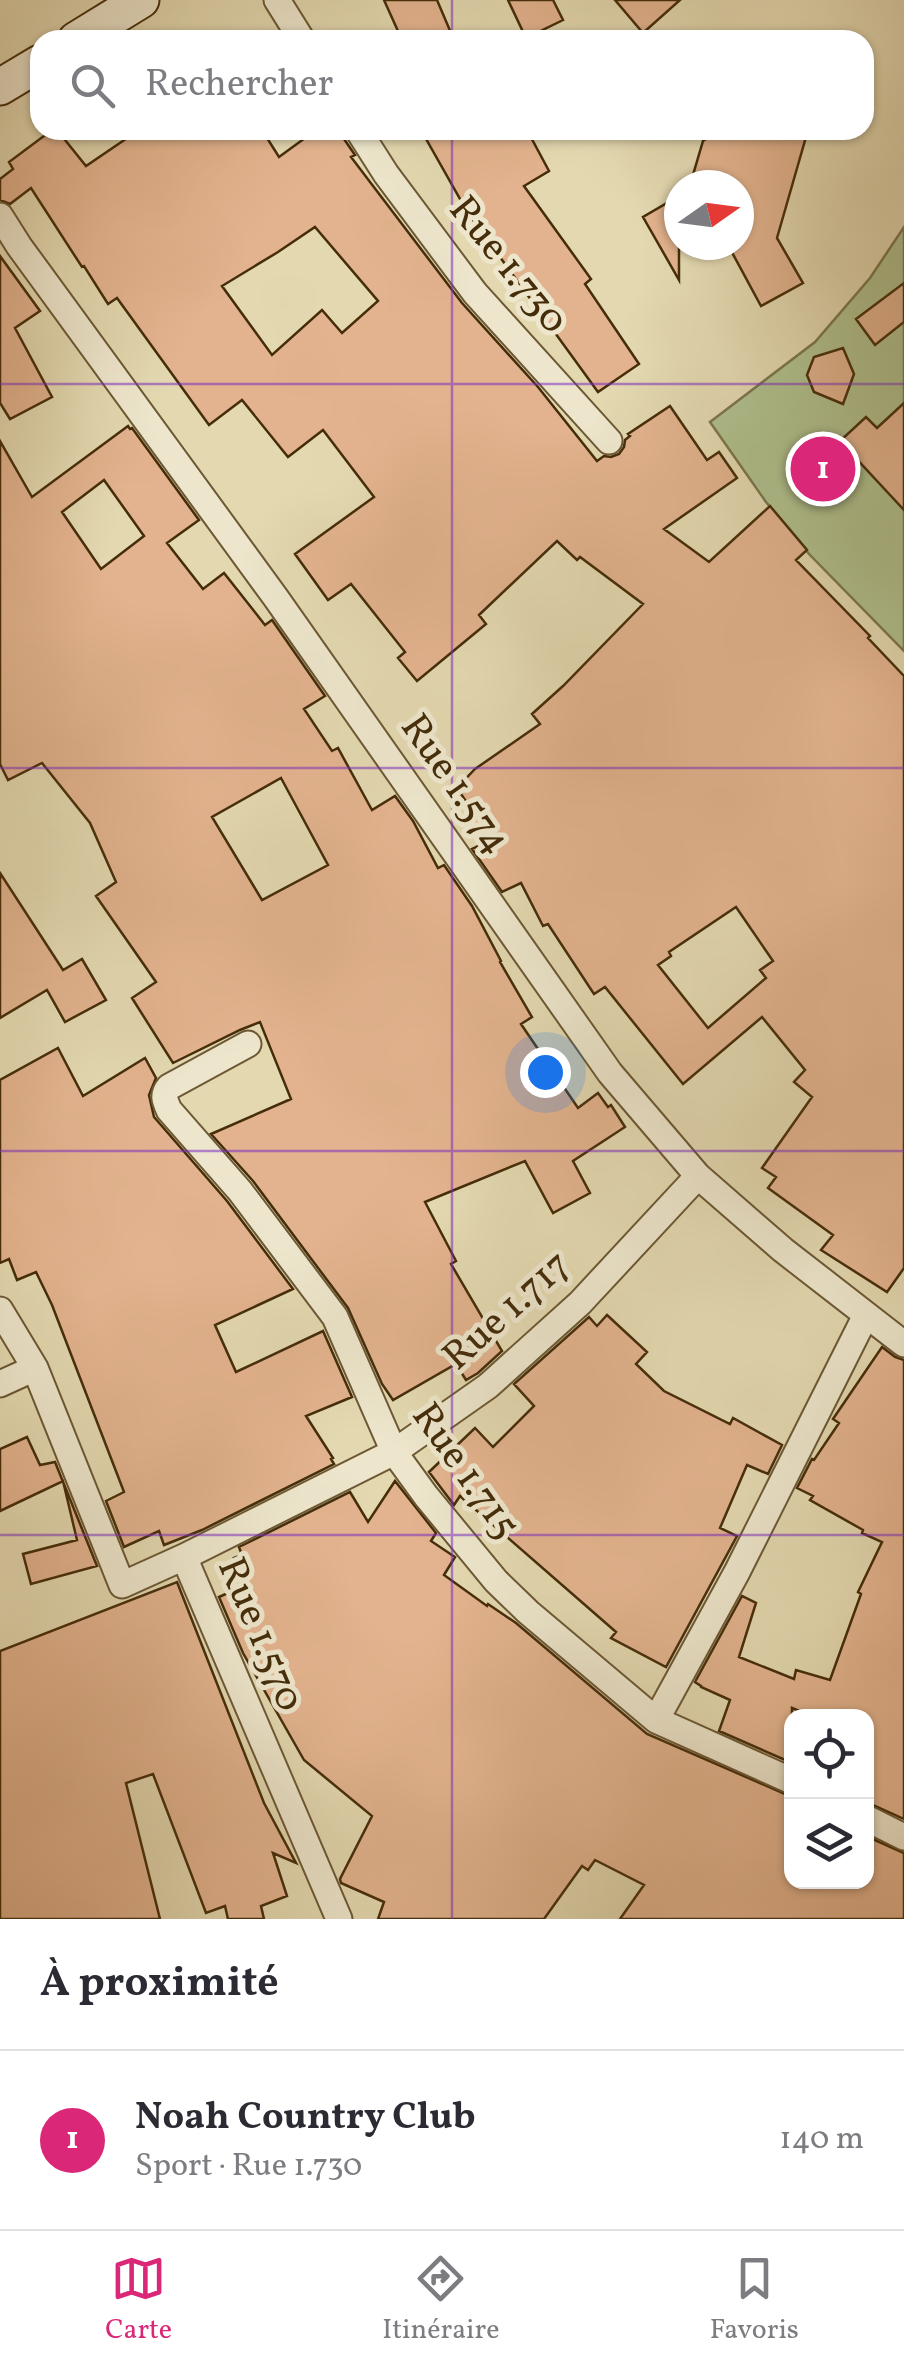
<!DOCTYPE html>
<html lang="fr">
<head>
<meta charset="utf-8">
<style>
	body { margin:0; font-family:Vollkorn,serif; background:#f2f2f3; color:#2b2b33 }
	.controls { position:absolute; right:30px; bottom:30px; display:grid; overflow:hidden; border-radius:20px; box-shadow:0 2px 8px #0004 }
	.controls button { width:90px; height:90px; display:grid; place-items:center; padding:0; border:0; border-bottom:2px solid #e1e1e2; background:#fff; color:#2b2b33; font:50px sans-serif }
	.compass { position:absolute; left:664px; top:170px; width:90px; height:90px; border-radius:50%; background:#fff; box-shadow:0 2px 8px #0004; rotate:76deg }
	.you { position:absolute; left:545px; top:1072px; width:35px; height:35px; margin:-25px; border:8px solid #fff; border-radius:50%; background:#1a73e8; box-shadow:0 0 0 15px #1a73e833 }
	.badge { display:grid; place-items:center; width:65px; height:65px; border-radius:50%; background:#db2777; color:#fff; font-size:32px; font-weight:700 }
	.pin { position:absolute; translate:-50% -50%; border:5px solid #fff; box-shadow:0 2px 10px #0006 }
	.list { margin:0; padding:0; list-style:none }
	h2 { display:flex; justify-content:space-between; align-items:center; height:130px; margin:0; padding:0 40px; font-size:42px }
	h2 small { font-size:32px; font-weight:400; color:#7c7c81 }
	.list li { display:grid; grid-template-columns:65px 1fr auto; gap:30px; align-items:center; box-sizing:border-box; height:180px; padding:0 40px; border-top:2px solid #e1e1e2 }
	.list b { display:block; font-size:38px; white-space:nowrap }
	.list p { margin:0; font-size:32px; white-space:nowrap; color:#7c7c81 }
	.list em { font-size:32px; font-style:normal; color:#7c7c81 }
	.icon { flex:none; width:55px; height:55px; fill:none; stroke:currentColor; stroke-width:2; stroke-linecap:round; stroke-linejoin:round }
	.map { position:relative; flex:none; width:904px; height:1919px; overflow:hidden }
	.search { position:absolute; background:#fff; box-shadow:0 2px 8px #0004; left:30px; right:30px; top:30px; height:110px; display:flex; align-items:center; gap:25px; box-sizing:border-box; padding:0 35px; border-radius:30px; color:#7c7c81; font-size:38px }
	.sheet { height:310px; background:#fff }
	nav { display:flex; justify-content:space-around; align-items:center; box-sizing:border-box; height:140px; border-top:2px solid #e1e1e2; background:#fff; font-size:28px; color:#7c7c81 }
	nav a { display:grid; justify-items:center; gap:5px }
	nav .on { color:#db2777 }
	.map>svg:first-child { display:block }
	.green { fill:#afc08e; stroke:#7a764c; stroke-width:2.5 }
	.building { fill:#e2b38e; stroke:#452d0a; stroke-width:2.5; fill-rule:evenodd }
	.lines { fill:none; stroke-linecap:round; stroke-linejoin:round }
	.street-casing { stroke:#6c5834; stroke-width:29 }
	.secondary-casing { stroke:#452d0a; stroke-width:39 }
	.street { stroke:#ede6cc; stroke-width:25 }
	.secondary { stroke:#ede6cc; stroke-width:35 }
	.grid { fill:none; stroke:#7b2cbf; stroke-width:2.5; stroke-opacity:0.55 }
	.labels { text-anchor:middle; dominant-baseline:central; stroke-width:10; stroke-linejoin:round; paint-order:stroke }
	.street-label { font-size:40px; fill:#452d0a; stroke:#ede6cc }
</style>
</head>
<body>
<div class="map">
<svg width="904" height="1919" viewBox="0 0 904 1919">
	<rect width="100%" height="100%" fill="#e3d8b0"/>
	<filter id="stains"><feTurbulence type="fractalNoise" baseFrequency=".002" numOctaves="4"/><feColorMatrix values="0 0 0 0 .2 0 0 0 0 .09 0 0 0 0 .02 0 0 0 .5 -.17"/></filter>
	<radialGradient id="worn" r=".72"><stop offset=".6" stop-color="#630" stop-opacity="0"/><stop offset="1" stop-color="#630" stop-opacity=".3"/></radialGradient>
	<path class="green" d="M904 227V651L809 554 766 502 710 422 815 342 870 278Z"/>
	<path class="building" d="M384 0H437L454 40H402Z
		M508 0H553L563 20 526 38Z
		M615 0H680L643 33Z
		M52 130H57L86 166 139 130H262L279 157 316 130H342L344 139 355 155 351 157 462 303 538 387 597 461 604 456 611 457 619 454 624 447 625 440 630 436 628 434 670 406 707 460 719 452 737 478 664 529 709 562 770 506 807 550 796 560 870 636 868 638 904 676V1268L887 1292 821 1250 833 1235 768 1188 776 1177 762 1168 812 1097 794 1082 805 1070 762 1017 683 1084 605 987 594 994 548 924 543 926 521 883 502 892 472 849 484 843 468 820 475 815 457 788 475 769 540 724 532 714 563 686 643 604 580 557 577 560 557 541 479 615 486 624 417 681 398 658 405 652 351 584 328 600 295 554 374 497 323 430 288 457 242 400 209 425 117 298 108 304 84 266 82 267 31 188 10 204 0 200V179L13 169 9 162ZM315 227 378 301 342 333 322 310 272 355 222 286 278 252ZM736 907 773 961 760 970 766 978 708 1028 658 965 671 956 669 952Z
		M421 130H527L549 171 524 186 591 279 585 284 639 364 598 392 468 213Z
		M719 130H808L777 238 803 283 761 306 728 245H739V185H690L703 141Z
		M679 196V280L643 217Z
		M0 256 40 311 15 328 52 397 10 419 0 403Z
		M904 283V322L875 345 856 319Z
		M843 348 854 374 843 404 814 392 807 375 814 357Z
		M904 403V510L840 441 866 417 877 428Z
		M128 426 130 429 132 428 199 520 167 543 203 589 224 573 265 625 272 620 325 696 304 709 332 751 338 748 372 810 395 796 413 821 438 868 444 865 472 906 501 961 500 962 532 1017 521 1024 578 1108 598 1093 608 1107 611 1105 625 1127 573 1161 590 1193 553 1213 525 1161 425 1202 456 1261 451 1264 502 1351 478 1373 466 1380 456 1364 393 1400 382 1384 348 1308 253 1181 211 1134 291 1099 260 1022 240 1030 173 1063 132 998 156 982 96 896 116 882 90 823 42 763 8 780 0 764V441L32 497ZM104 480 144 536 101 569 62 512ZM281 778 328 865 262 900 212 817Z
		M0 873 63 970 82 959 106 1000 65 1022 47 990 0 1018Z
		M58 1048 83 1096 145 1058 156 1078 149 1095 154 1117 227 1201 293 1289 215 1325 236 1372 323 1331 352 1397 306 1416 333 1458 331 1459 334 1464 202 1530 164 1545 159 1531 124 1547 106 1501 124 1492 52 1305 36 1272 17 1280 9 1259 0 1263V1080Z
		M607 1315 647 1352 636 1364 664 1391 730 1424 733 1418 782 1445 768 1474 747 1465 720 1528 737 1536 666 1667 611 1638 616 1632 460 1496 454 1505 429 1472 475 1428 493 1447 534 1406 514 1384 589 1317 597 1326Z
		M882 1347 895 1357 904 1360V1819L866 1802V1716H811L792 1708V1763L719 1731 730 1700 701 1687V1686L695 1682 742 1596 756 1603 739 1657 794 1679 796 1670 830 1680 861 1594 858 1592 882 1542 862 1533 863 1530 810 1500 813 1496 797 1488 812 1459 814 1460 839 1423 833 1419Z
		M27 1437 40 1465 55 1462 97 1566 31 1584 23 1554 77 1540 63 1481 0 1511V1449Z
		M395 1481 436 1533 431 1541 455 1557 444 1575 487 1606 488 1604 516 1623 647 1734 792 1797V1882H866V1836L904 1853V1919H620L644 1885 595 1860 588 1870 582 1866 544 1919H378L384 1902 341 1883 340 1879 372 1816 304 1760 243 1653 219 1597 248 1584 234 1558 242 1555 239 1547 350 1492 368 1522Z
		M177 1582 264 1803 296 1863 273 1853 287 1896 261 1906 264 1919H228L225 1906 206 1913 153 1774 126 1783 160 1919H0V1651Z"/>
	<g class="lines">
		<defs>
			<path id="street" d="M277 0 302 40
				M358 130 386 174 475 293 609 441
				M0 216 19 246 276 598 610 1073 698 1176 783 1250 904 1344
				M248 1044 169 1087C162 1095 165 1101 169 1110L240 1191 335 1317 394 1452 426 1496 496 1581 528 1612 656 1720 792 1781
				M0 1310 35 1368 122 1585 184 1557 339 1919
				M0 1384 35 1368
				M184 1557 394 1452 488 1386 580 1303 698 1176
				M656 1720 737 1572 866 1315
				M866 1818 904 1837"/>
			<path id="secondary" d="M76 40 141 0
				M0 87 40 63"/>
		</defs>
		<use href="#street" class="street-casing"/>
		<use href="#secondary" class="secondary-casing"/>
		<use href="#street" class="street"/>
		<use href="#secondary" class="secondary"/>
	</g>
	<path class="grid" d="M452 0V40M452 130V1919M0 384H904M0 768H904M0 1151H904M0 1535H904"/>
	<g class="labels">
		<g class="street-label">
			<text transform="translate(507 266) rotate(51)">Rue 1.730</text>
			<text transform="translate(454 785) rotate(55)">Rue 1.574</text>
			<text transform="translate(508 1312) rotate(-42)">Rue 1.717</text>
			<text transform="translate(464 1472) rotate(55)">Rue 1.715</text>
			<text transform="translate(259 1635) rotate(67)">Rue 1.570</text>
		</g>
	</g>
	<rect width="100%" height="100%" filter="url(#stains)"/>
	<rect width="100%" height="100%" fill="url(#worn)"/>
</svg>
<div class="controls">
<button><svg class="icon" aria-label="locate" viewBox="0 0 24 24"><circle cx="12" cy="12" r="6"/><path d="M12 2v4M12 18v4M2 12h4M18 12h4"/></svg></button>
<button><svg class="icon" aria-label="layers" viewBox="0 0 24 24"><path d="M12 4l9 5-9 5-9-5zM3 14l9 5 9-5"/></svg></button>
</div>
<svg class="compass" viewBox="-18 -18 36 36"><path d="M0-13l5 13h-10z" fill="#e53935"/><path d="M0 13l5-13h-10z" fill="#7c7c81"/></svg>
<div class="you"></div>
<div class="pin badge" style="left:823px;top:469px">1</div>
<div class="search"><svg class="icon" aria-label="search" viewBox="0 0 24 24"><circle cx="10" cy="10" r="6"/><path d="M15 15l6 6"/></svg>Rechercher</div>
</div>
<section class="sheet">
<h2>À proximité<small></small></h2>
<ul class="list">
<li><span class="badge">1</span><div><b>Noah Country Club</b><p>Sport · Rue 1.730</p></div><em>140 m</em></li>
</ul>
</section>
<nav>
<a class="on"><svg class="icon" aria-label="map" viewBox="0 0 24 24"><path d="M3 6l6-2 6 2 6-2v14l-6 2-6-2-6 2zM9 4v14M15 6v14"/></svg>Carte</a>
<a><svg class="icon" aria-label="directions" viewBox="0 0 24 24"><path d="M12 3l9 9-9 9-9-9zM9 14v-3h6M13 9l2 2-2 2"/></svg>Itinéraire</a>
<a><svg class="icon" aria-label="saved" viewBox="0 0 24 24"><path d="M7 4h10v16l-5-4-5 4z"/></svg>Favoris</a>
</nav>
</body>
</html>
